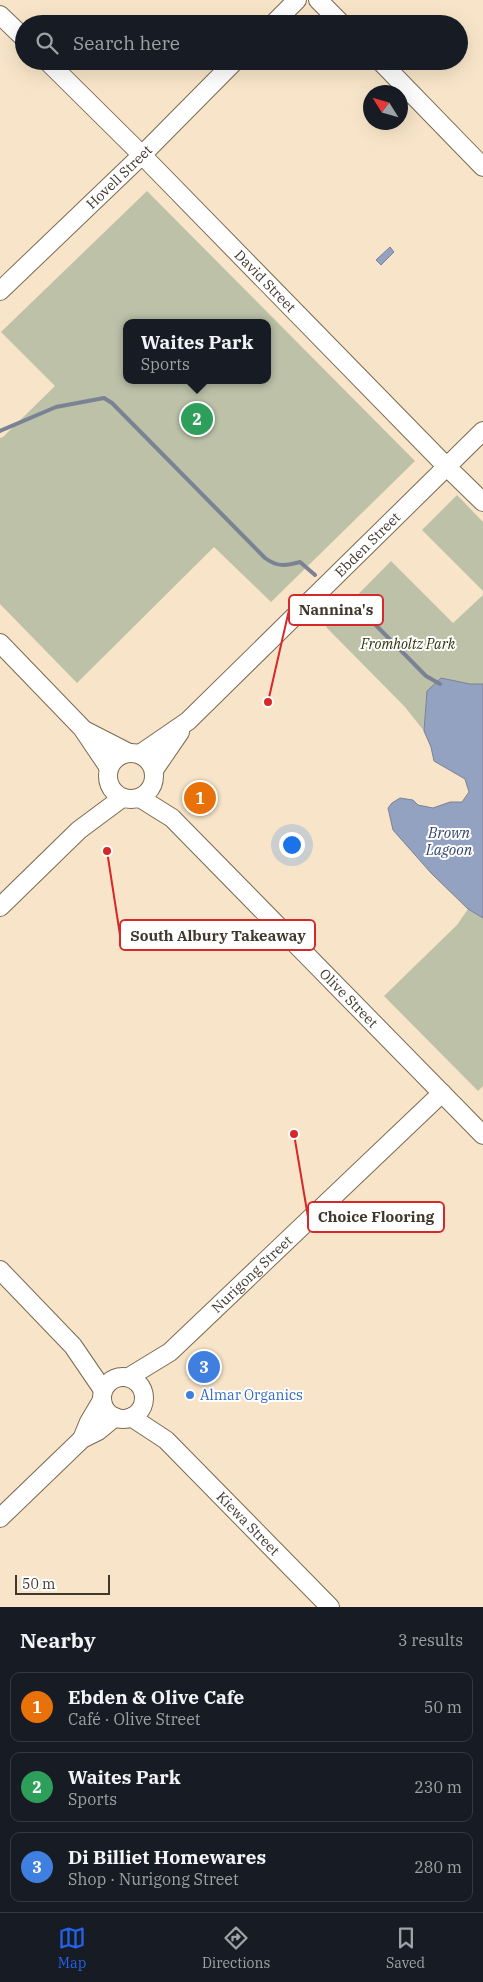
<!DOCTYPE html>
<html lang="en">
<head>
<meta charset="utf-8">
<style>
	body { margin:0; font-family:"IBM Plex Serif",serif; background:#242831; color:#f1f3f6 }
	.compass { position:absolute; left:363px; top:85px; width:45px; height:45px; border-radius:50%; background:#171b24; box-shadow:0 5px 20px #0002; rotate:307deg }
	.scale { position:absolute; left:15px; bottom:12px; width:95px; box-sizing:border-box; padding-left:5px; border:2px solid #40382d; border-top:0; font-size:14px; line-height:18px; white-space:nowrap; color:#40382d; -webkit-text-stroke:4px #fff; paint-order:stroke }
	.you { position:absolute; left:291px; top:844px; width:18px; height:18px; margin:-12px; border:4px solid #fff; border-radius:50%; background:#1a73e8; box-shadow:0 0 0 8px #1a73e833 }
	.badge { display:grid; place-items:center; width:32px; height:32px; border-radius:50%; background:#2563eb; color:#fff; font-size:16px; font-weight:700 }
	.pin { position:absolute; translate:-50% -50%; border:2px solid #fff; box-shadow:0 1px 5px #0006 }
	.popup { position:absolute; left:123px; top:319px; width:148px; height:65px; box-sizing:border-box; display:grid; place-content:center; border-radius:10px; background:#171b24; filter:drop-shadow(0 1px 4px #0005); font-size:16px; white-space:nowrap; color:#9ea1a6 }
	.popup b { font-size:19px; color:#f1f3f6 }
	.popup::after { content:''; position:absolute; left:50%; top:100%; margin-left:-10px; border:10px solid transparent; border-top-color:#171b24 }
	.list { margin:0; padding:0; list-style:none }
	h2 { display:flex; justify-content:space-between; align-items:center; height:65px; margin:0; padding:0 20px; font-size:21px }
	h2 small { font-size:16px; font-weight:400; color:#9ea1a6 }
	.list li { display:grid; grid-template-columns:32px 1fr auto; gap:15px; align-items:center; box-sizing:border-box; height:70px; margin:0 10px 10px; padding:0 10px; border:1px solid #363941; border-radius:10px }
	.list b { display:block; font-size:19px; white-space:nowrap }
	.list p { margin:0; font-size:16px; white-space:nowrap; color:#9ea1a6 }
	.list em { font-size:16px; font-style:normal; color:#9ea1a6 }
	.icon { flex:none; width:28px; height:28px; fill:none; stroke:currentColor; stroke-width:2; stroke-linecap:round; stroke-linejoin:round }
	.map { position:relative; flex:none; width:483px; height:1607px; overflow:hidden }
	.search { position:absolute; background:#171b24; box-shadow:0 5px 20px #0002; left:15px; right:15px; top:15px; height:55px; display:flex; align-items:center; gap:12px; box-sizing:border-box; padding:0 18px; border-radius:28px; color:#9ea1a6; font-size:19px }
	.sheet { height:305px; background:#171b24 }
	nav { display:flex; justify-content:space-around; align-items:center; box-sizing:border-box; height:70px; border-top:1px solid #363941; background:#171b24; font-size:14px; color:#9ea1a6 }
	nav a { display:grid; justify-items:center; gap:2px }
	nav .on { color:#2563eb }
	.map>svg:first-child { display:block }
	.green { fill:#bcc1a8; fill-rule:evenodd }
	.water { fill:#93a2c0; stroke:#7a8294 }
	.lines { fill:none; stroke-linecap:round; stroke-linejoin:round }
	.stream { stroke:#7a8294; stroke-width:4 }
	.minor-casing { stroke:#7a6a51; stroke-width:20 }
	.minor { stroke:#fff; stroke-width:18 }
	.shop-dot { fill:#3f7fe0; stroke:#fff; stroke-width:2 }
	.labels { text-anchor:middle; dominant-baseline:central; stroke-width:4; stroke-linejoin:round; paint-order:stroke }
	.street-label { font-size:14px; fill:#40382d; stroke:#fff }
	.park-label { font-size:14px; font-style:italic; fill:#2f340a; stroke:#fff }
	.shop-label { font-size:14px; fill:#366cbe; stroke:#fff; text-anchor:start }
	.water-label { font-size:15px; font-style:italic; fill:#334671; stroke:#fff }
	.leader { fill:none; stroke:#d62828; stroke-width:2 }
	.callout-dot { fill:#d62828; stroke:#fff; stroke-width:2 }
	.callout { fill:#fff; stroke:#d62828; stroke-width:2 }
	.callout-label { font-size:15px; text-anchor:middle; font-weight:bold; fill:#40382d }
</style>
</head>
<body>
<div class="map">
<svg width="483" height="1607" viewBox="0 0 483 1607">
	<rect width="100%" height="100%" fill="#f8e5c9"/>
	<path class="green" d="M147 191 415 461 271 602 214 547 77 683 0 604V438L3 437 55 386 1 332ZM127 323H267V380H127Z
		M457 495 483 522V591L422 530Z
		M391 561 453 623 483 595V684H470L441 678 427 691 424 731 405 707 326 627Z
		M468 909 483 918V1086L478 1091 384 996 457 925Z"/>
	<path class="water" d="M390 247 394 252 381 265 376 260Z
		M441 678 470 684H483V918L468 909 431 873 393 830 388 808 392 803 400 798 413 800 418 805 433 808 450 802H462L469 792 465 779 434 761 431 747 424 731 427 691Z"/>
	<g class="lines">
		<path class="stream" d="M0 431 56 407 104 398 112 403 265 558C277 567 285 566 300 562L315 575
			M342 601H352L426 676 440 684"/>
		<defs>
			<g id="minor">
				<path d="M318 0 342 24"/>
				<path d="M0 15 24 38"/>
				<path d="M273 24 297 0"/>
				<path id="s1" d="M47 61 142 155 447 467 483 502"/>
				<path d="M380 61 483 167"/>
				<path id="s2" d="M0 291 142 155 235 61"/>
				<path d="M0 643 82 728 109 768"/>
				<path d="M84 730 129 753"/>
				<circle cx="131" cy="776" r="23"/>
				<path id="s3" d="M140 754 188 721 483 431"/>
				<path d="M154 770 180 732"/>
				<path id="s4" d="M140 798 172 818 483 1135"/>
				<path d="M0 907 79 830 122 798"/>
				<path d="M0 1270 73 1346 103 1390"/>
				<path id="s5" d="M129 1377 170 1352 442 1093"/>
				<circle cx="123" cy="1398" r="21"/>
				<path id="s6" d="M131 1417 166 1440 330 1607"/>
				<path d="M82 1439 89 1422 102 1400"/>
				<path d="M0 1518 82 1439 98 1431 115 1417"/>
			</g>
		</defs>
		<use href="#minor" class="minor-casing"/>
		<use href="#minor" class="minor"/>
	</g>
	<circle class="shop-dot" cx="190" cy="1395" r="5"/>
	<g class="labels">
		<g class="street-label">
			<text stroke="none"><textPath href="#s2" startOffset="165">Hovell Street</textPath></text>
			<text stroke="none"><textPath href="#s1" startOffset="310">David Street</textPath></text>
			<text stroke="none"><textPath href="#s3" startOffset="310">Ebden Street</textPath></text>
			<text stroke="none"><textPath href="#s4" startOffset="290">Olive Street</textPath></text>
			<text stroke="none"><textPath href="#s5" startOffset="161">Nurigong Street</textPath></text>
			<text stroke="none"><textPath href="#s6" startOffset="159">Kiewa Street</textPath></text>
		</g>
		<g class="park-label">
			<text x="408" y="644">Fromholtz Park</text>
		</g>
		<g class="shop-label">
			<text x="200" y="1395">Almar Organics</text>
		</g>
		<g class="water-label">
			<text x="449" y="832">Brown<tspan x="449" dy="17">Lagoon</tspan></text>
		</g>
	</g>
	<path class="leader" d="M268 702L289 610M107 851L120 935M294 1134L308 1217"/>
	<g class="callout-dot">
		<circle cx="268" cy="702" r="5"/>
		<circle cx="107" cy="851" r="5"/>
		<circle cx="294" cy="1134" r="5"/>
	</g>
	<g class="callout">
		<rect x="289" y="595" width="94" height="30" rx="5"/>
		<rect x="120" y="920" width="195" height="30" rx="5"/>
		<rect x="308" y="1202" width="136" height="30" rx="5"/>
	</g>
	<g class="callout-label">
		<text x="336" y="615">Nannina's</text>
		<text x="218" y="941">South Albury Takeaway</text>
		<text x="376" y="1222">Choice Flooring</text>
	</g>
</svg>
<svg class="compass" viewBox="-18 -18 36 36"><path d="M0-13l5 13h-10z" fill="#e53935"/><path d="M0 13l5-13h-10z" fill="#9ea1a6"/></svg>
<div class="scale">50 m</div>
<div class="you"></div>
<div class="pin badge" style="left:200px;top:798px;background:#e8710a">1</div>
<div class="pin badge" style="left:197px;top:419px;background:#2e9e5b">2</div>
<div class="popup"><b>Waites Park</b>Sports</div>
<div class="pin badge" style="left:204px;top:1367px;background:#3f7fe0">3</div>
<div class="search"><svg class="icon" aria-label="search" viewBox="0 0 24 24"><circle cx="10" cy="10" r="6"/><path d="M15 15l6 6"/></svg>Search here</div>
</div>
<section class="sheet">
<h2>Nearby<small>3 results</small></h2>
<ul class="list">
<li><span class="badge" style="background:#e8710a">1</span><div><b>Ebden &amp; Olive Cafe</b><p>Café · Olive Street</p></div><em>50 m</em></li>
<li><span class="badge" style="background:#2e9e5b">2</span><div><b>Waites Park</b><p>Sports</p></div><em>230 m</em></li>
<li><span class="badge" style="background:#3f7fe0">3</span><div><b>Di Billiet Homewares</b><p>Shop · Nurigong Street</p></div><em>280 m</em></li>
</ul>
</section>
<nav>
<a class="on"><svg class="icon" aria-label="map" viewBox="0 0 24 24"><path d="M3 6l6-2 6 2 6-2v14l-6 2-6-2-6 2zM9 4v14M15 6v14"/></svg>Map</a>
<a><svg class="icon" aria-label="directions" viewBox="0 0 24 24"><path d="M12 3l9 9-9 9-9-9zM9 14v-3h6M13 9l2 2-2 2"/></svg>Directions</a>
<a><svg class="icon" aria-label="saved" viewBox="0 0 24 24"><path d="M7 4h10v16l-5-4-5 4z"/></svg>Saved</a>
</nav>
</body>
</html>
